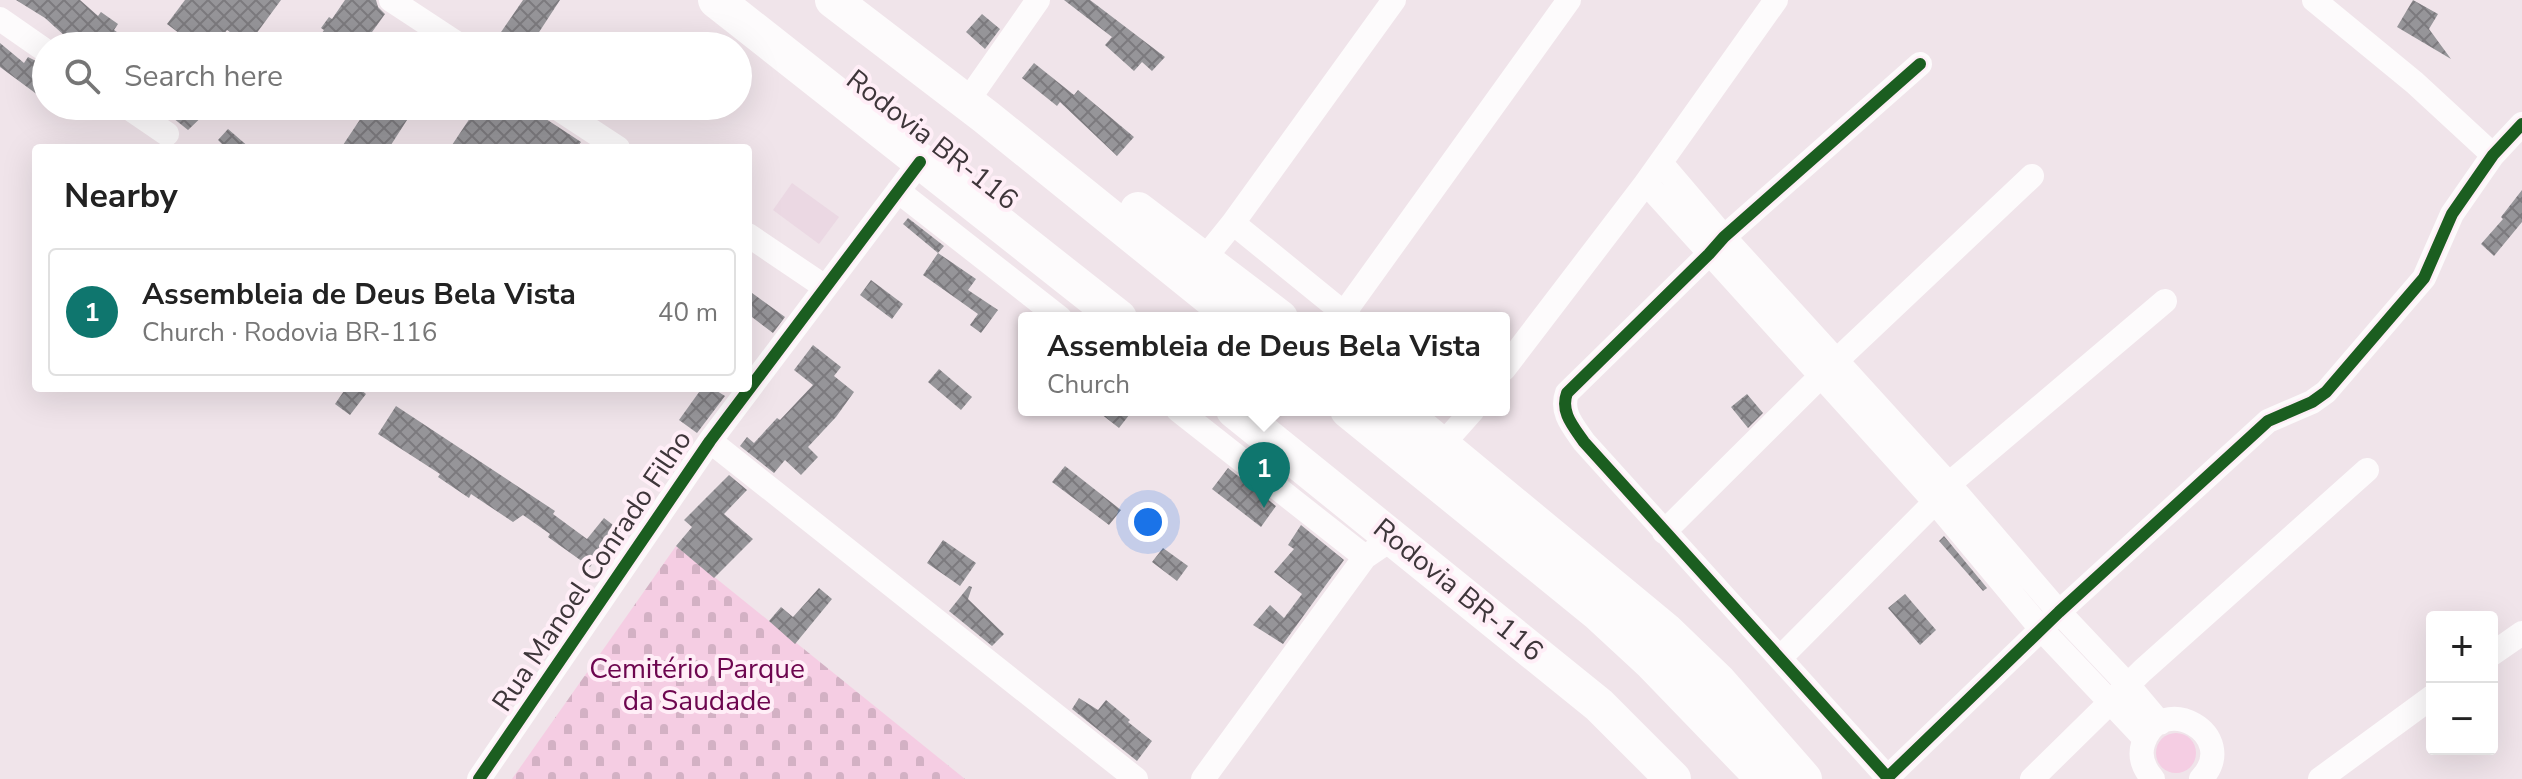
<!DOCTYPE html>
<html lang="en">
<head>
<meta charset="utf-8">
<style>
	body { margin:0; font-family:"Nunito Sans",sans-serif; background:#f2f2f2; color:#222 }
	.controls { position:absolute; right:24px; bottom:24px; display:grid; overflow:hidden; border-radius:8px; box-shadow:0 8px 32px #0002 }
	.controls button { width:72px; height:72px; display:grid; place-items:center; padding:0; border:0; border-bottom:2px solid #e0e0e0; background:#fff; color:#222; font:40px sans-serif }
	.you { position:absolute; left:1148px; top:522px; width:28px; height:28px; margin:-20px; border:6px solid #fff; border-radius:50%; background:#1a73e8; box-shadow:0 0 0 12px #1a73e833 }
	.badge { display:grid; place-items:center; width:52px; height:52px; border-radius:50%; background:#0f766e; color:#fff; font-size:26px; font-weight:700 }
	.pin { position:absolute; translate:-50% -66px; filter:drop-shadow(0 2px 4px #0008) }
	.pin::after { content:''; position:absolute; top:42px; width:28px; height:24px; background:inherit; clip-path:polygon(0 0,100% 0,50% 100%) }
	.popup { position:absolute; left:1018px; top:312px; width:492px; height:104px; box-sizing:border-box; display:grid; place-content:center; border-radius:8px; background:#fff; filter:drop-shadow(0 2px 6px #0005); font-size:26px; white-space:nowrap; color:#767676 }
	.popup b { font-size:30px; color:#222 }
	.popup::after { content:''; position:absolute; left:50%; top:100%; margin-left:-16px; border:16px solid transparent; border-top-color:#fff }
	.list { margin:0; padding:0; list-style:none }
	h2 { display:flex; justify-content:space-between; align-items:center; height:104px; margin:0; padding:0 32px; font-size:34px }
	h2 small { font-size:26px; font-weight:400; color:#767676 }
	.list li { display:grid; grid-template-columns:52px 1fr auto; gap:24px; align-items:center; box-sizing:border-box; height:128px; margin:0 16px 16px; padding:0 16px; border:2px solid #e0e0e0; border-radius:8px }
	.list b { display:block; font-size:30px; white-space:nowrap }
	.list p { margin:0; font-size:26px; white-space:nowrap; color:#767676 }
	.list em { font-size:26px; font-style:normal; color:#767676 }
	.icon { flex:none; width:44px; height:44px; fill:none; stroke:currentColor; stroke-width:2; stroke-linecap:round; stroke-linejoin:round }
	.map { position:relative; flex:none; width:2522px; height:779px; overflow:hidden }
	.search { position:absolute; background:#fff; box-shadow:0 8px 32px #0002; left:32px; top:32px; width:720px; height:88px; display:flex; align-items:center; gap:20px; box-sizing:border-box; padding:0 28px; border-radius:44px; color:#767676; font-size:30px }
	.panel { position:absolute; background:#fff; box-shadow:0 8px 32px #0002; left:32px; top:144px; width:720px; height:248px; border-radius:8px }
	.map>svg:first-child { display:block }
	.built { fill:#ebd8e3 }
	.cemetery { fill:url(#cemetery-stones) }
	.park { fill:#f5cde3 }
	.building { fill:url(#building-cross-hatch) }
	.lines { fill:none; stroke-linecap:round; stroke-linejoin:round }
	.minor { stroke:#fdfbfc; stroke-width:24 }
	.highway { stroke:#fdfbfc; stroke-width:36 }
	.cycleway-casing { stroke:#ffeef7; stroke-width:17 }
	.cycleway { stroke:#1b5e20; stroke-width:12 }
	.labels { text-anchor:middle; dominant-baseline:central; stroke-width:8; stroke-linejoin:round; paint-order:stroke }
	.street-label { font-size:28px; fill:#3e363a; stroke:#ffeef7 }
	.park-label { font-size:28px; fill:#6d064f; stroke:#ffeef7 }
</style>
</head>
<body>
<div class="map">
<svg width="2522" height="779" viewBox="0 0 2522 779">
	<defs>
		<pattern id="cemetery-stones" width="16" height="16" patternUnits="userSpaceOnUse" patternTransform="scale(2)"><rect width="16" height="16" fill="#f5cde3"/><path d="M2 7V4a2 2 0 0 1 4 0v3zM10 15v-3a2 2 0 0 1 4 0v3z" fill="#d3b1c4"/></pattern>
		<pattern id="building-cross-hatch" width="8" height="8" patternUnits="userSpaceOnUse" patternTransform="scale(2)"><rect width="8" height="8" fill="#969599"/><path d="M0 0l8 8M0 8l8-8" fill="none" stroke="#7c7a7e"/></pattern>
	</defs>
	<rect width="100%" height="100%" fill="#f0e4ea"/>
	<path class="built" d="M792 183 839 217 819 244 773 210Z"/>
	<path class="cemetery" d="M676 546 965 779H512Z"/>
	<path class="park" d="M2156 753a20 20 0 1 1 40 0a20 20 0 1 1-40 0Z"/>
	<path class="building" d="M16 0H80L98 16 101 12 118 24 114 30 137 46H76L45 18Z
		M185 0H281L248 45 227 30 215 46H196L167 24Z
		M345 0H376L378 7 385 14 362 46H313L324 30 321 28 329 17 332 19Z
		M523 0H560L530 46H514L499 35Z
		M1064 0H1090L1165 57 1152 71 1142 62 1134 71 1105 45 1112 37Z
		M2413 0 2438 14 2429 29 2451 59 2397 27Z
		M982 14 1000 29 985 49 966 32Z
		M0 43 24 63 28 57 46 66V101L0 67Z
		M1034 63 1074 95 1078 90 1134 137 1117 156 1060 102 1057 106 1022 78Z
		M158 106H213L188 130Z
		M369 106H416L389 148H341Z
		M478 106H539L546 119 581 142 577 148H450Z
		M228 129 250 148H226L218 140Z
		M2522 190V222L2494 256 2481 244 2503 219 2501 217Z
		M908 218 944 246 938 253 903 224Z
		M938 253 976 279 968 290 998 310 981 333 970 325 978 314 923 275Z
		M871 280 903 304 892 319 860 295Z
		M748 290 785 317 773 333 748 314Z
		M813 345 841 367 834 376 854 392 836 417 808 447 818 457 801 475 785 460 774 473 740 446 747 437 754 443 777 418 780 420 813 385 794 370Z
		M939 369 972 397 961 410 928 382Z
		M346 388H359L366 394 350 415 335 404Z
		M702 388H712L725 396 697 433 679 420Z
		M1747 394 1763 413 1748 428 1731 407Z
		M396 406 555 511 553 514 587 539 604 518 626 535 614 550 607 544 590 567 548 537 550 534 523 515 513 522 471 494 469 498 438 477 440 474 378 434Z
		M1096 410H1133L1119 428Z
		M1065 466 1121 510 1109 525 1052 482Z
		M1228 468 1276 506 1261 527 1212 489Z
		M729 475 747 490 724 514 753 539 714 578 676 546 692 527 684 520Z
		M1301 525 1344 560 1283 644 1253 625 1270 605 1284 618 1302 594 1274 572 1294 549 1288 545Z
		M1944 536 1987 588 1983 591 1939 541Z
		M943 540 976 563 960 586 927 563Z
		M1163 548 1188 566 1177 581 1152 562Z
		M969 586 972 587 968 599 1004 634 992 646 949 611Z
		M819 588 832 599 795 644 769 621 781 607 793 617Z
		M1905 594 1936 630 1920 645 1888 608Z
		M1079 698 1098 710 1106 700 1130 720 1128 722 1152 741 1137 761 1072 709Z"/>
	<g class="lines">
		<path class="minor" d="M391 0 461 46
			M2314 0 2415 83 2493 155
			M0 19 46 51
			M966 103 1038 0
			M126 106 167 134
			M554 106 618 148
			M1661 163 1724 237 1949 484 2059 612 2128 685 2160 723
			M1646 183 1935 502 2042 630 2145 739
			M898 191 1060 318
			M1233 223 1350 318
			M748 235 825 287
			M1204 259 1233 223 1394 0
			M1344 313 1569 0
			M1504 369 1646 183 1776 0
			M1178 410 1365 557
			M710 441 1136 779
			M1433 455 1473 410
			M1664 532 1835 362 2032 176
			M2492 654 2522 633
			M1780 658 1935 502 1949 484 2165 301
			M1888 777 2059 612 2268 421 2312 402 2326 392 2424 278 2452 214 2493 155 2522 124
			M479 779 710 441 920 162
			M1203 779 1365 557 1393 538
			M1889 779 1584 442C1573 426 1560 412 1567 393L1709 254 1724 237 1920 64
			M2032 779 2142 671 2367 470
			M2153 779C2144 769 2139 757 2143 744 2160 689 2242 735 2201 779
			M2320 779 2432 697"/>
		<path class="highway" d="M716 0 1119 318
			M833 0 986 117 1235 318
			M1138 210 1280 318
			M1234 410 1599 705 1673 779
			M1348 410 1598 613 1651 662 1764 779
			M1399 410 1665 630 1719 682 1804 779"/>
		<defs>
			<path id="cycleway" d="M1888 777 2059 612 2268 421 2312 402 2326 392 2424 278 2452 214 2493 155 2522 124
				M479 779 710 441 920 162
				M1889 779 1584 442C1573 426 1560 412 1567 393L1709 254 1724 237 1920 64"/>
		</defs>
		<use href="#cycleway" class="cycleway-casing"/>
		<use href="#cycleway" class="cycleway"/>
	</g>
	<g class="labels">
		<g class="street-label">
			<text transform="translate(932 140) rotate(38)">Rodovia BR-116</text>
			<text transform="translate(592 571) rotate(-56)">Rua Manoel Conrado Filho</text>
			<text transform="translate(1458 590) rotate(39)">Rodovia BR-116</text>
		</g>
		<g class="park-label">
			<text x="697" y="669">Cemitério Parque<tspan x="697" dy="32">da Saudade</tspan></text>
		</g>
	</g>
</svg>
<div class="controls">
<button>+</button>
<button>−</button>
</div>
<div class="you"></div>
<div class="pin badge" style="left:1264px;top:508px">1</div>
<div class="popup"><b>Assembleia de Deus Bela Vista</b>Church</div>
<div class="search"><svg class="icon" aria-label="search" viewBox="0 0 24 24"><circle cx="10" cy="10" r="6"/><path d="M15 15l6 6"/></svg>Search here</div>
<section class="panel">
<h2>Nearby<small></small></h2>
<ul class="list">
<li><span class="badge">1</span><div><b>Assembleia de Deus Bela Vista</b><p>Church · Rodovia BR-116</p></div><em>40 m</em></li>
</ul>
</section>
</div>
</body>
</html>
